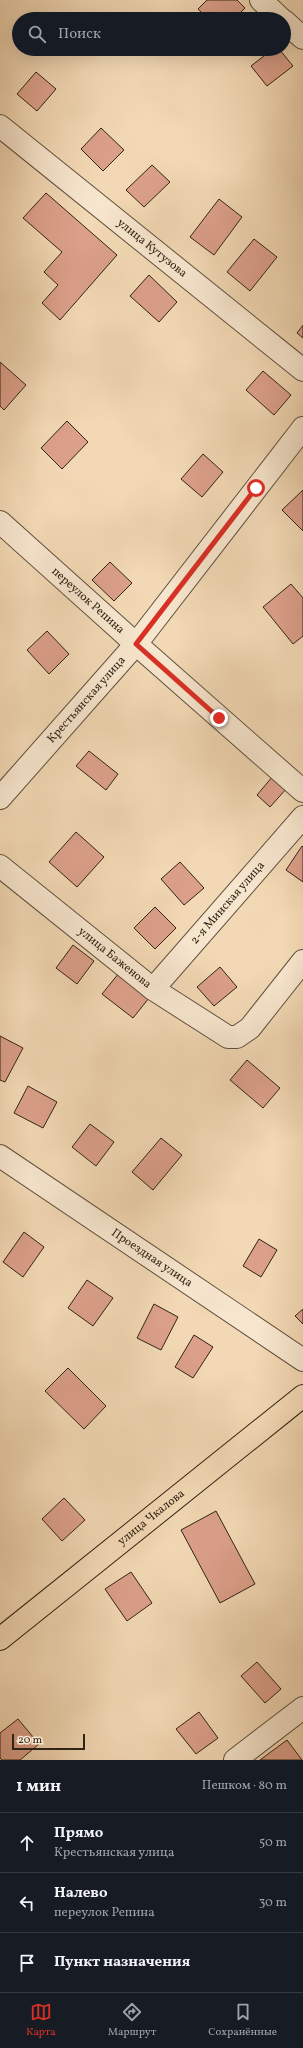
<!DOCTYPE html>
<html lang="ru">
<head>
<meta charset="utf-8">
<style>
	body { margin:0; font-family:Vollkorn,serif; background:#20242c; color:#f1f3f6 }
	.scale { position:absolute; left:12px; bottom:10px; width:73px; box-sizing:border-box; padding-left:4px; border:2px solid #302416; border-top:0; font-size:11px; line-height:14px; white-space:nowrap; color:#302416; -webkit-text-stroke:3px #f7e6ce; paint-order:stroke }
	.stop { position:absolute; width:12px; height:12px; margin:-9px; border:3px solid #d93025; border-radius:50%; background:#fff }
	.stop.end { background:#d93025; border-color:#fff; box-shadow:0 1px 4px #0008 }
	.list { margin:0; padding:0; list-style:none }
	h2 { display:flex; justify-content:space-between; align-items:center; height:52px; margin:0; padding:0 16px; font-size:17px }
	h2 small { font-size:13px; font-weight:400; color:#9ea1a6 }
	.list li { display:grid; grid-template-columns:26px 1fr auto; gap:12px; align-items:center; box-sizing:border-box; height:60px; padding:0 16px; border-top:1px solid #363941 }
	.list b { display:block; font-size:15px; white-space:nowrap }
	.list p { margin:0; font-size:13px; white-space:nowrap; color:#9ea1a6 }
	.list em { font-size:13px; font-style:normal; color:#9ea1a6 }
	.icon { flex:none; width:22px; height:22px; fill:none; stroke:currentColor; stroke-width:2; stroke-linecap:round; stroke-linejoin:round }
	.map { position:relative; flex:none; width:303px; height:1760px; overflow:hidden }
	.search { position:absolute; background:#171b24; box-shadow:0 4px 16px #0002; left:12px; right:12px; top:12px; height:44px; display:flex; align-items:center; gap:10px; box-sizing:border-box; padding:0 14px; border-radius:22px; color:#9ea1a6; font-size:15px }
	.sheet { height:232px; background:#171b24 }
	nav { display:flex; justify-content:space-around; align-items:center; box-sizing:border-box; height:56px; border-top:1px solid #363941; background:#171b24; font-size:11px; color:#9ea1a6 }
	nav a { display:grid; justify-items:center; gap:2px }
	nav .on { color:#d93025 }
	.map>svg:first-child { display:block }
	.building { fill:#dca08a; stroke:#302416 }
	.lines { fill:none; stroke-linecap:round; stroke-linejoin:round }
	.minor-casing { stroke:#60513e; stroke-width:24 }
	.major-casing { stroke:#302416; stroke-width:24 }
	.minor { stroke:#f7e6ce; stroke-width:22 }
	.major { stroke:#f2d8b4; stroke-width:22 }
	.route { stroke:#d93025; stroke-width:5 }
	.labels { text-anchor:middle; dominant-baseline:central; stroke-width:3.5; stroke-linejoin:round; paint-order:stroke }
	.street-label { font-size:12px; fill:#302416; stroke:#f7e6ce }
</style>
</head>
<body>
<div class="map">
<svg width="303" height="1760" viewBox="0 0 303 1760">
	<rect width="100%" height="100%" fill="#f2d8b4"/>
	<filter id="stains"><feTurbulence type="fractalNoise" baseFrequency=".005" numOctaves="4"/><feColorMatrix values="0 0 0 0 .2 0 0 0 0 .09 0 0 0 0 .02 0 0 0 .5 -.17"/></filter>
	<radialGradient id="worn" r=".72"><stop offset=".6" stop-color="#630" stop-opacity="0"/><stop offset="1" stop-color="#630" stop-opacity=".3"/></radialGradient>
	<path class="building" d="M207 0H237L245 8 234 19H208L198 9Z
		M273 49H279L293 66 267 86 251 66Z
		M36 72 56 89 37 111 17 94Z
		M101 128 124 150 103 171 81 149Z
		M152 165 170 182 144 207 126 190Z
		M46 193 117 255 60 320 42 303 58 285 44 272 62 252 23 218Z
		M219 199 242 217 214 255 190 237Z
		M254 239 277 257 250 291 227 272Z
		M149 275 177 302 159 322 130 296Z
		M303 325V338L297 333Z
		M0 362 26 385 4 410 0 406Z
		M263 371 291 395 274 415 246 390Z
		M67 421 88 442 62 469 41 448Z
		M203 454 223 472 202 497 181 479Z
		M303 490V531L282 510Z
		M110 562 132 583 114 601 92 580Z
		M291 584 303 598V636L293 644 263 607Z
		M47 631 69 654 49 674 27 650Z
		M89 751 118 774 106 790 76 766Z
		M273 776 287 788 270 807 257 795Z
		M76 832 104 857 77 887 49 862Z
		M302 846 303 847V882L286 870Z
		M180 862 204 888 184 905 161 879Z
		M155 907 176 928 155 949 134 928Z
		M73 945 94 961 77 984 56 968Z
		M220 967 237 987 214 1006 197 987Z
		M119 973 149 998 133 1018 102 994Z
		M0 1036 23 1048 5 1082 0 1080Z
		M247 1060 280 1088 263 1108 230 1080Z
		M28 1086 57 1102 43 1128 14 1113Z
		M90 1124 114 1142 96 1166 72 1147Z
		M161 1138 182 1155 153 1190 132 1172Z
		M24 1232 44 1247 23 1277 3 1262Z
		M259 1239 277 1250 261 1277 243 1266Z
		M87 1280 113 1298 93 1326 68 1308Z
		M154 1304 178 1317 161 1350 137 1338Z
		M303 1309V1324L295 1316Z
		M194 1335 213 1347 193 1378 175 1367Z
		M68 1368 106 1406 84 1429 45 1391Z
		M64 1498 85 1520 62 1541 42 1519Z
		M216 1511 255 1584 220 1603 181 1530Z
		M131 1572 152 1603 127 1621 105 1589Z
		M257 1662 281 1689 265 1703 241 1676Z
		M199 1712 218 1738 196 1754 176 1729Z
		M18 1719 39 1744 20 1760H2L0 1758V1733Z
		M287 1740 302 1760H260Z"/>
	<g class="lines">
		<defs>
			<g id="minor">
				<path d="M261 0 281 19"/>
				<path d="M284 21 303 38"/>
				<path id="s1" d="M0 126 303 370"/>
				<path id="s2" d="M0 522 136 644 303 791"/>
				<path id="s3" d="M0 798 136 644 303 428"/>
				<path id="s4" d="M0 866 153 989 228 1037H237L250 1028 303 961"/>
				<path id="s5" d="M153 989 303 817"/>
				<path id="s6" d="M0 1156 303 1360"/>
				<path d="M235 1760 303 1708"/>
			</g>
			<g id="major">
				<path id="s7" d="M0 1639 303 1396"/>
			</g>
		</defs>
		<use href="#minor" class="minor-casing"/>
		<use href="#major" class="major-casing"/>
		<use href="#minor" class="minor"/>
		<use href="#major" class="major"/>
	</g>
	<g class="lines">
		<path class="route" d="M219 718 136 644 256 488"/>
	</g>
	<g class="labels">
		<g class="street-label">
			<text stroke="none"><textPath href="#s1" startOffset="195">улица Кутузова</textPath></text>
			<text stroke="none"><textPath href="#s2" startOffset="118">переулок Репина</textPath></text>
			<text stroke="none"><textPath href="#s3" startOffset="131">Крестьянская улица</textPath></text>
			<text stroke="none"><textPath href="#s5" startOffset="114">2-я Минская улица</textPath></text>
			<text stroke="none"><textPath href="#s4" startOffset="147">улица Баженова</textPath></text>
			<text stroke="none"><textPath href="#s6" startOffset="183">Проездная улица</textPath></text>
			<text stroke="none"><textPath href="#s7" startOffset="194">улица Чкалова</textPath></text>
		</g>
	</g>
	<rect width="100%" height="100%" filter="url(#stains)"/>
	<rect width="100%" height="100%" fill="url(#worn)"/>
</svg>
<div class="scale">20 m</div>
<div class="stop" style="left:256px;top:488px"></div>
<div class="stop end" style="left:219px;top:718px"></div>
<div class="search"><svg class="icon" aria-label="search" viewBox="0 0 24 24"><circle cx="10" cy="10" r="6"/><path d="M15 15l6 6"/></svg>Поиск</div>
</div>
<section class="sheet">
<h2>1 мин<small>Пешком · 80 m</small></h2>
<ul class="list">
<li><svg class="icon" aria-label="ahead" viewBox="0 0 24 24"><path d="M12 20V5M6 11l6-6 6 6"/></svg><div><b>Прямо</b><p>Крестьянская улица</p></div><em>50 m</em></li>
<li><svg class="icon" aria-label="left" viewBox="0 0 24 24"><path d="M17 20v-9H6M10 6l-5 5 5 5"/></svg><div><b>Налево</b><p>переулок Репина</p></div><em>30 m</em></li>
<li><svg class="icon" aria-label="arrive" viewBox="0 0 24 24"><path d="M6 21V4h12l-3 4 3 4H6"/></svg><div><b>Пункт назначения</b></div></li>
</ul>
</section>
<nav>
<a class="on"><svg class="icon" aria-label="map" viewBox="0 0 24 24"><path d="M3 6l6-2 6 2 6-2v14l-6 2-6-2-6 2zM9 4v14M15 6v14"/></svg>Карта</a>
<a><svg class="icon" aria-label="directions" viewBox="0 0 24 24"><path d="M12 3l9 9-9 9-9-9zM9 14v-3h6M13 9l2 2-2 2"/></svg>Маршрут</a>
<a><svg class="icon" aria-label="saved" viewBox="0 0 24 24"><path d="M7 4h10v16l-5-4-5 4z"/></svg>Сохранённые</a>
</nav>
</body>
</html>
